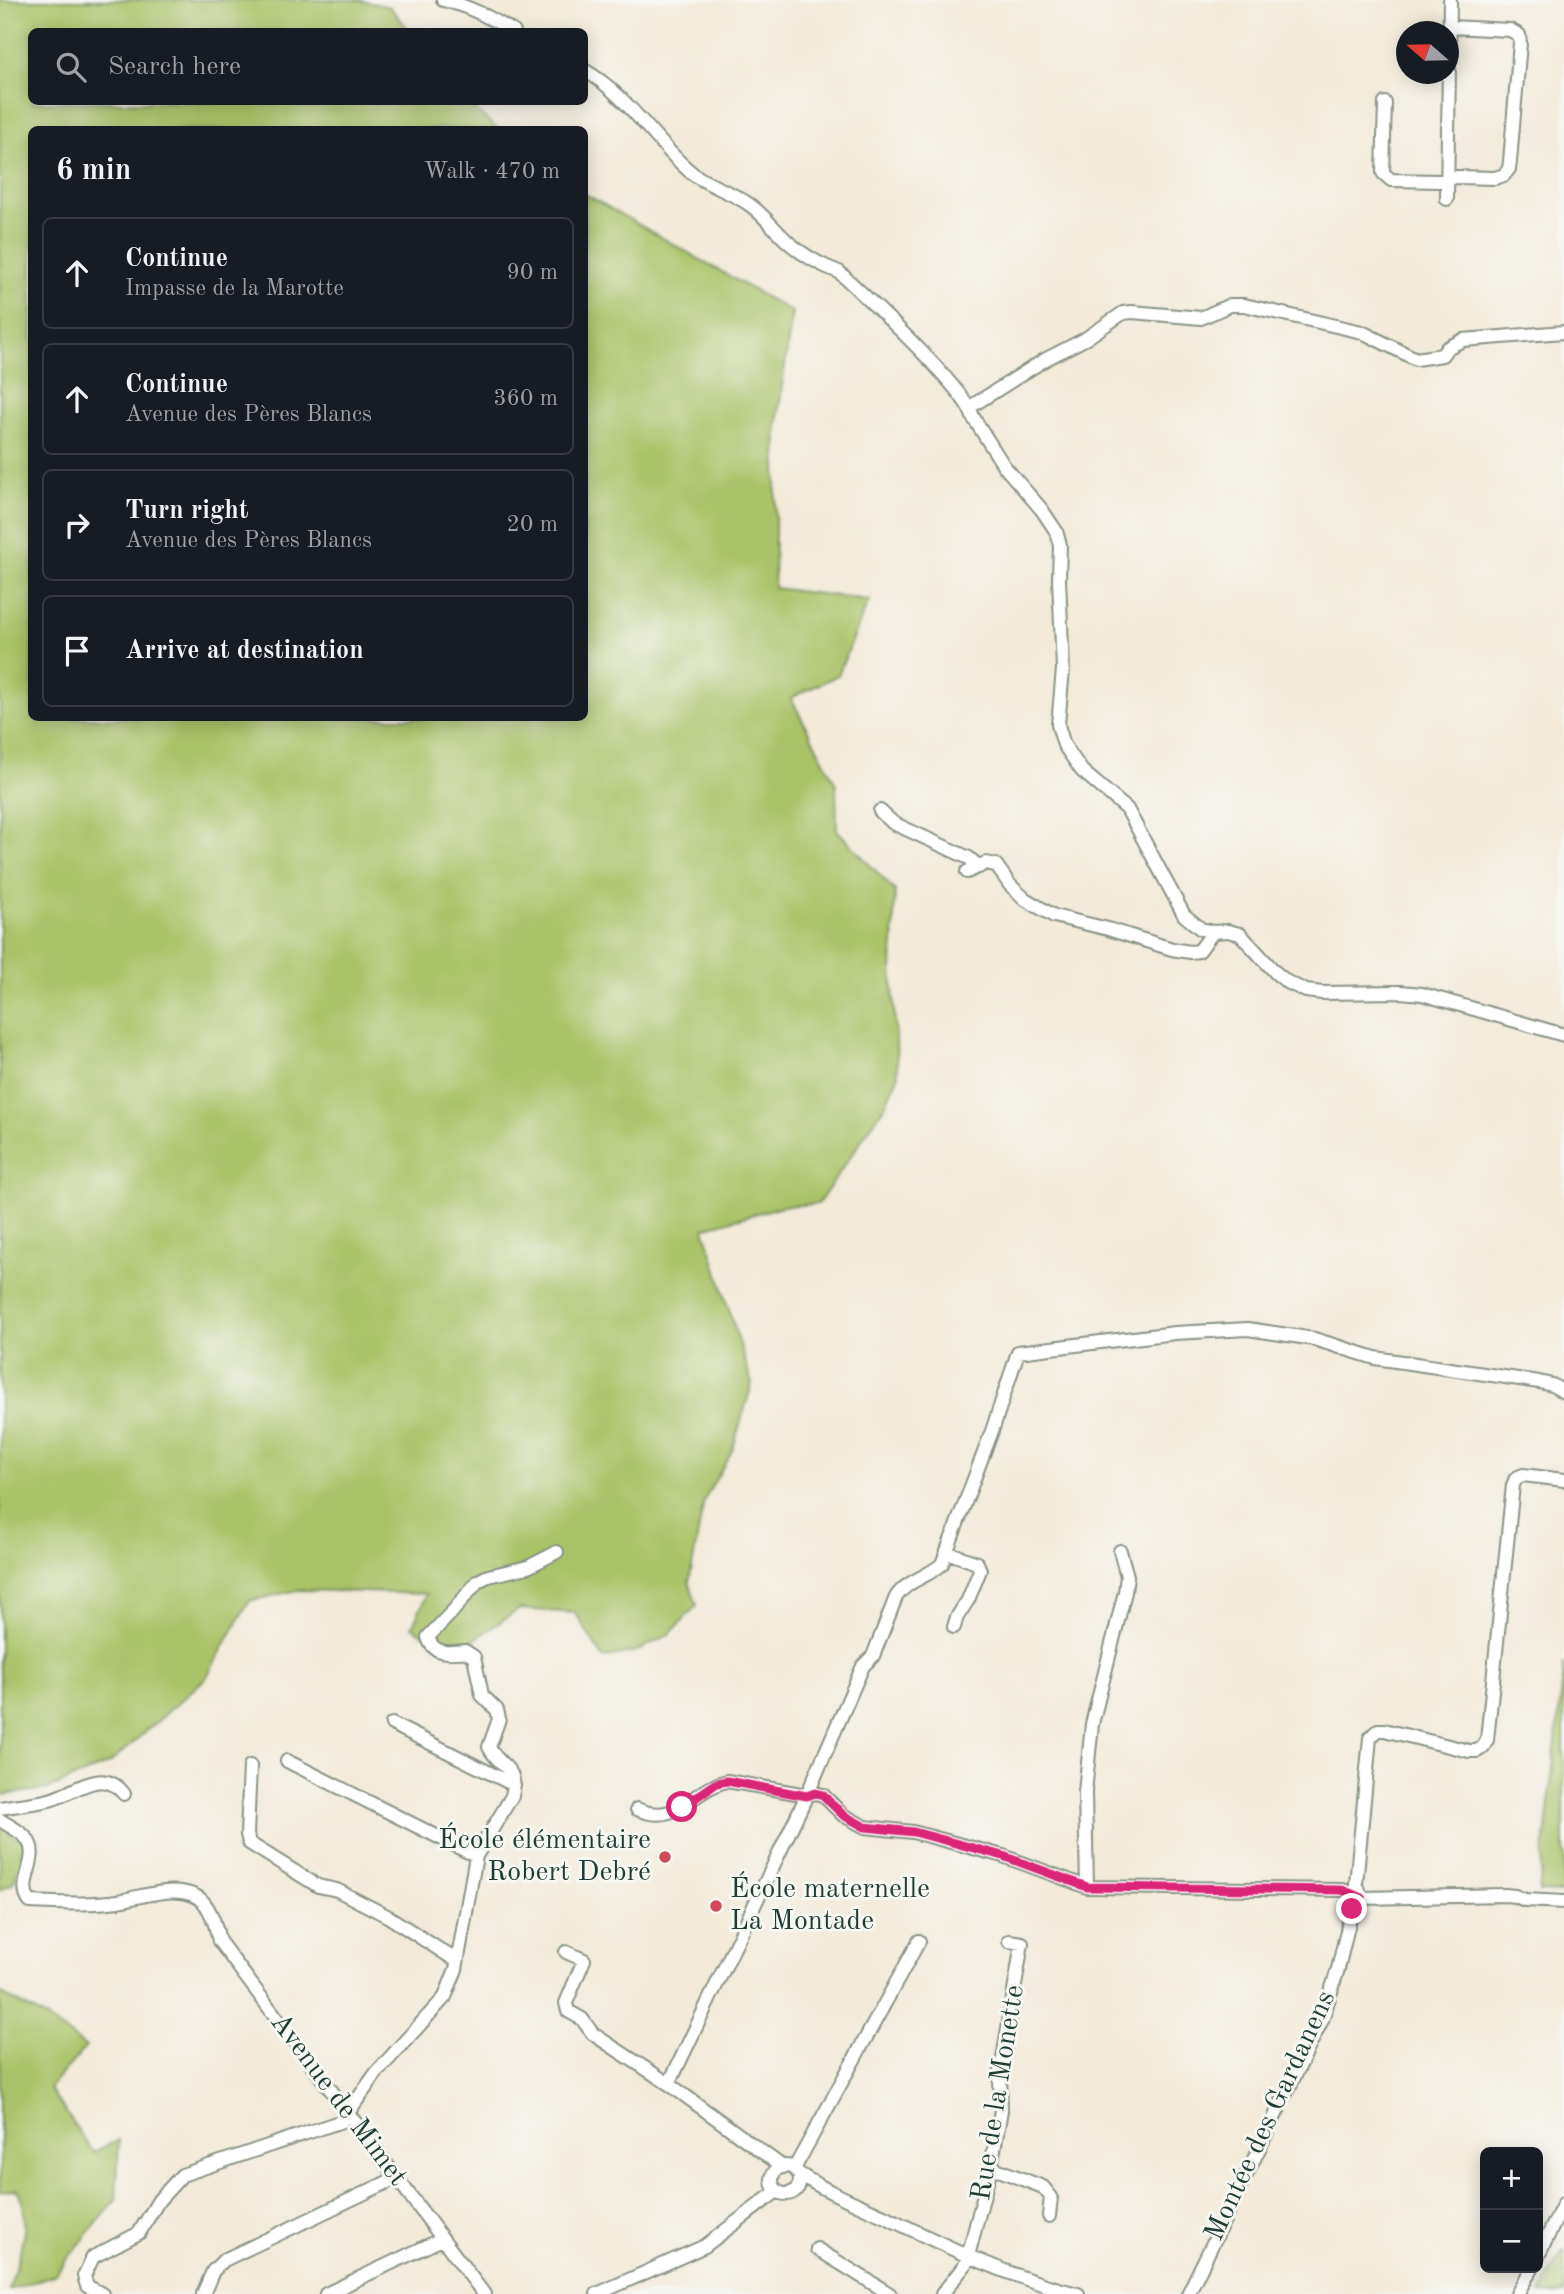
<!DOCTYPE html>
<html lang="en">
<head>
<meta charset="utf-8">
<style>
	body { margin:0; font-family:"Old Standard TT",serif; background:#242831; color:#f1f3f6 }
	.controls { position:absolute; right:21px; bottom:21px; display:grid; overflow:hidden; border-radius:10px; box-shadow:0 4px 18px #0003 }
	.controls button { width:63px; height:63px; display:grid; place-items:center; padding:0; border:0; border-bottom:2px solid #363941; background:#171b24; color:#f1f3f6; font:35px sans-serif }
	.compass { position:absolute; left:1396px; top:21px; width:63px; height:63px; border-radius:50%; background:#171b24; box-shadow:0 4px 18px #0003; rotate:290deg }
	.stop { position:absolute; width:21px; height:21px; margin:-16px; border:5px solid #db2777; border-radius:50%; background:#fff }
	.stop.end { background:#db2777; border-color:#fff; box-shadow:0 2px 7px #0008 }
	.list { margin:0; padding:0; list-style:none }
	h2 { display:flex; justify-content:space-between; align-items:center; height:91px; margin:0; padding:0 28px; font-size:30px }
	h2 small { font-size:23px; font-weight:400; color:#9ea1a6 }
	.list li { display:grid; grid-template-columns:46px 1fr auto; gap:21px; align-items:center; box-sizing:border-box; height:112px; margin:0 14px 14px; padding:0 14px; border:2px solid #363941; border-radius:10px }
	.list b { display:block; font-size:26px; white-space:nowrap }
	.list p { margin:0; font-size:23px; white-space:nowrap; color:#9ea1a6 }
	.list em { font-size:23px; font-style:normal; color:#9ea1a6 }
	.icon { flex:none; width:38px; height:38px; fill:none; stroke:currentColor; stroke-width:2; stroke-linecap:round; stroke-linejoin:round }
	.map { position:relative; flex:none; width:1564px; height:2294px; overflow:hidden }
	.search { position:absolute; background:#171b24; box-shadow:0 4px 18px #0003; left:28px; top:28px; width:560px; height:77px; display:flex; align-items:center; gap:18px; box-sizing:border-box; padding:0 24px; border-radius:10px; color:#9ea1a6; font-size:26px }
	.panel { position:absolute; background:#171b24; box-shadow:0 4px 18px #0003; left:28px; top:126px; width:560px; height:595px; border-radius:10px }
	.map>svg:first-child { display:block }
	.green { fill:#aac267; stroke:#64804e; stroke-width:2 }
	.lines { fill:none; stroke-linecap:round; stroke-linejoin:round }
	.street-casing { stroke:#899486; stroke-width:16 }
	.street { stroke:#fff; stroke-width:12 }
	.route { stroke:#db2777; stroke-width:9 }
	.poi-dot { fill:#d1495b; stroke:#f6f6f2; stroke-width:2.5 }
	.labels { text-anchor:middle; dominant-baseline:central; stroke-width:6; stroke-linejoin:round; paint-order:stroke }
	.poi-label { font-size:28px; fill:#1f3d34; stroke:#f6f6f2; text-anchor:end }
	.street-label { font-size:28px; fill:#1f3d34; stroke:#f6f6f2 }
</style>
</head>
<body>
<div class="map">
<svg width="1564" height="2294" viewBox="0 0 1564 2294">
	<rect width="100%" height="100%" fill="#f6f6f2"/>
	<filter id="ink" filterUnits="userSpaceOnUse"><feTurbulence type="fractalNoise" baseFrequency=".0143" numOctaves="2"/><feDisplacementMap in="SourceGraphic" scale="14" xChannelSelector="R" yChannelSelector="G"/><feConvolveMatrix kernelMatrix="1 2 1 2 8 2 1 2 1" color-interpolation-filters="sRGB"/></filter>
	<filter id="wash" filterUnits="userSpaceOnUse"><feTurbulence type="fractalNoise" baseFrequency=".00686" numOctaves="4" result="noise"/><feDisplacementMap in="SourceGraphic" scale="28" xChannelSelector="R" yChannelSelector="G"/><feGaussianBlur stdDeviation="1.57" result="paint"/><feColorMatrix in="noise" values="0 0 0 0 0 0 0 0 0 0 0 0 0 0 0 0 0 1.4 0 .05"/><feComposite in="paint" operator="in"/></filter>
	<g filter="url(#wash)">
		<rect width="100%" height="100%" fill="#f3ead9"/>
		<path class="green" d="M0 0H358L390 7 410 31 32 32V102H466L498 129 32 130V718H584L585 194 792 312 777 424 774 588 869 600 838 675 791 698 836 784 837 830 895 891 892 970 898 1077 885 1106 818 1204 783 1206 704 1228 752 1384 732 1451 704 1500 689 1583 697 1605 670 1634 637 1651 603 1658 575 1613 520 1609 464 1646 439 1643 412 1627 427 1594 298 1590 249 1601 206 1678 110 1763 48 1789 0 1795Z
			M1564 1664V1893L1539 1892 1564 1668Z
			M0 1825 29 1847 13 1883 0 1890Z
			M0 1993 47 2018 86 2047 49 2088 93 2152 119 2140 116 2200 54 2275 9 2290C18 2256 34 2222 17 2189L0 2192Z
			M1564 2249V2294H1540Z"/>
	</g>
	<g filter="url(#ink)">
		<g class="lines">
			<defs>
				<path id="street" d="M443 0C469 6 491 18 514 32
					M584 70C624 92 652 137 685 167 703 185 730 190 750 205 765 216 775 230 788 242 804 256 820 265 839 272 866 297 965 388 973 417L1004 466 1042 510 1056 531 1060 545 1059 579 1063 669 1058 725 1064 745 1082 771 1127 809 1184 915 1201 929 1213 932 1228 931 1240 934 1276 973 1287 982 1306 991 1322 993 1401 992 1422 994 1564 1035
					M1385 103 1383 173 1391 180 1440 181 1457 177 1495 178 1504 175 1509 169 1510 161 1520 43 1519 35 1510 30 1450 27
					M1447 199 1450 0
					M970 407 1046 359 1085 339 1123 313 1132 312 1201 318 1230 305H1244L1362 332 1416 359 1442 355 1447 348 1463 340 1564 332
					M880 811 893 823 969 858 979 867
					M967 872 986 863 996 865 1010 885 1025 899 1054 916 1108 929 1172 949 1190 952 1199 951 1213 932
					M947 1552 977 1563 980 1570 968 1600 957 1617 954 1627
					M392 1724 514 1785
					M287 1761 476 1856
					M250 1766 247 1834 249 1843 318 1886 337 1890 389 1917 457 1961
					M0 1808C16 1805 33 1804 49 1800 74 1794 102 1765 124 1794
					M637 1809C678 1827 691 1789 727 1781L807 1795 815 1793 823 1795 843 1815 865 1827 913 1832 1003 1856 1087 1887 1343 1890 1362 1898 1505 1895 1515 1896 1525 1900 1564 1902
					M0 1820C9 1826 21 1831 27 1839 42 1858 15 1883 30 1902 59 1903 89 1905 118 1901 141 1897 170 1886 193 1895 209 1900 216 1926 219 1941L484 2294
					M1087 1887 1085 1792 1092 1724 1125 1592 1127 1576 1120 1551
					M1362 1898 1356 1884 1370 1738 1378 1730H1384L1469 1751H1477L1483 1747 1487 1740 1513 1485 1516 1478 1523 1475 1564 1480
					M566 1952 584 1960 566 2003 568 2011 582 2019 593 2034 669 2084 783 2167
					M669 2084 807 1795 863 1666 873 1656 896 1597C907 1580 928 1577 942 1564L992 1431 1018 1352 1175 1333 1248 1329 1314 1339 1375 1358 1539 1382 1552 1385 1564 1392
					M772 2180a14 14 0 1 1 28 0a14 14 0 1 1-28 0Z
					M991 2167 1043 2187 1051 2197 1049 2216
					M794 2169 919 1941
					M798 2173C825 2191 855 2203 884 2216 947 2247 1010 2278 1078 2294
					M817 2249 890 2294
					M1538 2256 1564 2203
					M102 2294 87 2286 84 2276 93 2257 139 2233 159 2200 182 2175 342 2121 377 2072 445 1997 456 1969 476 1856 512 1796C519 1766 499 1768 489 1747L499 1719 497 1710 482 1695 474 1657 465 1651C449 1653 433 1655 428 1637L453 1611 478 1581 488 1576 528 1567 557 1552
					M203 2294 213 2271 224 2260 396 2178
					M326 2294 442 2239
					M597 2294 705 2246 777 2191
					M942 2294 965 2265 968 2256 991 2167 1001 2110 1000 2077 1022 1943 1009 1941
					M1188 2294 1322 2020 1338 1969 1352 1909 1362 1898
					M1517 2294 1532 2268"/>
			</defs>
			<use href="#street" class="street-casing"/>
			<use href="#street" class="street"/>
		</g>
	</g>
	<g class="lines" filter="url(#ink)">
		<path class="route" d="M682 1807 717 1783 727 1781 807 1796 815 1793 823 1795 843 1815 865 1827 914 1832 1003 1856 1087 1887 1342 1890 1362 1898 1352 1909"/>
	</g>
	<g class="poi-dot">
		<circle cx="665" cy="1857" r="7"/>
		<circle cx="716" cy="1906" r="7"/>
	</g>
	<g class="labels">
		<g class="poi-label">
			<text x="651" y="1841">École élémentaire<tspan x="651" dy="32">Robert Debré</tspan></text>
			<text x="730" y="1890" text-anchor="start">École maternelle<tspan x="730" dy="32">La Montade</tspan></text>
		</g>
		<g class="street-label">
			<text transform="translate(999 2093) rotate(-81)">Rue de la Monette</text>
			<text transform="translate(338 2100) rotate(53)">Avenue de Mimet</text>
			<text transform="translate(1271 2116) rotate(-65)">Montée des Gardanens</text>
		</g>
	</g>
</svg>
<div class="controls">
<button>+</button>
<button>−</button>
</div>
<svg class="compass" viewBox="-18 -18 36 36"><path d="M0-13l5 13h-10z" fill="#e53935"/><path d="M0 13l5-13h-10z" fill="#9ea1a6"/></svg>
<div class="stop" style="left:682px;top:1807px"></div>
<div class="stop end" style="left:1352px;top:1909px"></div>
<div class="search"><svg class="icon" aria-label="search" viewBox="0 0 24 24"><circle cx="10" cy="10" r="6"/><path d="M15 15l6 6"/></svg>Search here</div>
<section class="panel">
<h2>6 min<small>Walk · 470 m</small></h2>
<ul class="list">
<li><svg class="icon" aria-label="ahead" viewBox="0 0 24 24"><path d="M12 20V5M6 11l6-6 6 6"/></svg><div><b>Continue</b><p>Impasse de la Marotte</p></div><em>90 m</em></li>
<li><svg class="icon" aria-label="ahead" viewBox="0 0 24 24"><path d="M12 20V5M6 11l6-6 6 6"/></svg><div><b>Continue</b><p>Avenue des Pères Blancs</p></div><em>360 m</em></li>
<li><svg class="icon" aria-label="right" viewBox="0 0 24 24"><path d="M7 20v-9h11M14 6l5 5-5 5"/></svg><div><b>Turn right</b><p>Avenue des Pères Blancs</p></div><em>20 m</em></li>
<li><svg class="icon" aria-label="arrive" viewBox="0 0 24 24"><path d="M6 21V4h12l-3 4 3 4H6"/></svg><div><b>Arrive at destination</b></div></li>
</ul>
</section>
</div>
</body>
</html>
